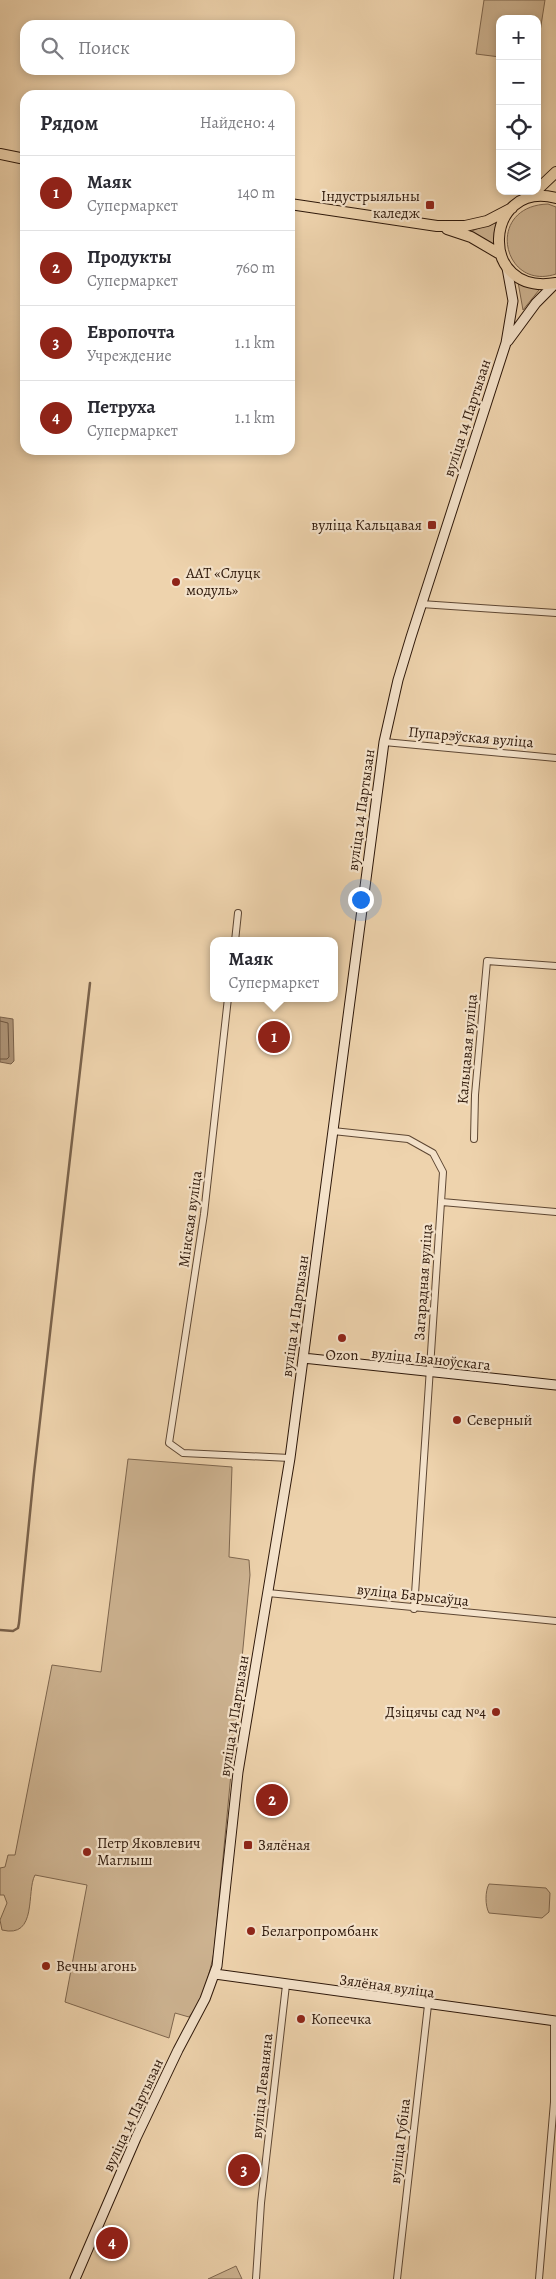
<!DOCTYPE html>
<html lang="ru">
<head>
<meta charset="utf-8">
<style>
	body { margin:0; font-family:Alegreya,serif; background:#f2f2f3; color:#2b2b33 }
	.controls { position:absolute; right:15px; top:15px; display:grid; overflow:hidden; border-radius:10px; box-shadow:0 2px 8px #0003 }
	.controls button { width:45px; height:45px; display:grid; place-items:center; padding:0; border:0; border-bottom:1px solid #e1e1e2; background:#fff; color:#2b2b33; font:25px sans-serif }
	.you { position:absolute; left:360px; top:899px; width:18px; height:18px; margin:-12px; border:4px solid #fff; border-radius:50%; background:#1a73e8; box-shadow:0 0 0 8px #1a73e833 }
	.badge { display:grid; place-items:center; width:32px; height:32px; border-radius:50%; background:#8f2418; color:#fff; font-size:16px; font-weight:700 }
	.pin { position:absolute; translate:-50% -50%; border:2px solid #fff; box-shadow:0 1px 5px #0006 }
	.popup { position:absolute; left:210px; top:937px; width:128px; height:65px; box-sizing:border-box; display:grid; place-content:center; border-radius:10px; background:#fff; filter:drop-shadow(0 1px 4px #0005); font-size:16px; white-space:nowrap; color:#7c7c81 }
	.popup b { font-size:19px; color:#2b2b33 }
	.popup::after { content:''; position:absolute; left:50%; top:100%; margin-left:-10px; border:10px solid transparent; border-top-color:#fff }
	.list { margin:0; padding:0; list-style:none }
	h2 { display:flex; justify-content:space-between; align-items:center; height:65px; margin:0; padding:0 20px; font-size:21px }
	h2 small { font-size:16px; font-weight:400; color:#7c7c81 }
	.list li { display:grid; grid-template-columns:32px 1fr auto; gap:15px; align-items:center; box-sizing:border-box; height:75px; padding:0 20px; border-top:1px solid #e1e1e2 }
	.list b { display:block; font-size:19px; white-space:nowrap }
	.list p { margin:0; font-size:16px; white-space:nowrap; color:#7c7c81 }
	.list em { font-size:16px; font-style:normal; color:#7c7c81 }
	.icon { flex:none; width:28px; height:28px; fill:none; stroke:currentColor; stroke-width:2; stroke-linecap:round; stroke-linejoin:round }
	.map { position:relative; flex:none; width:556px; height:2279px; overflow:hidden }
	.search { position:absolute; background:#fff; box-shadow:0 2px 8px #0003; left:20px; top:20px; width:275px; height:55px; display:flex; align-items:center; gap:12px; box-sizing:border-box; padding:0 18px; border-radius:15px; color:#7c7c81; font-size:19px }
	.panel { position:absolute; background:#fff; box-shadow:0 2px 8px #0003; left:20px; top:90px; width:275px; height:365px; border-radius:15px }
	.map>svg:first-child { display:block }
	.green { fill:#cdb391; stroke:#7e664e }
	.water { fill:#ad9376; stroke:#7a624b }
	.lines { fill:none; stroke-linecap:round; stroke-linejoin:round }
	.shore { stroke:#6e5640; stroke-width:1 }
	.stream { stroke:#7a624b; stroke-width:2.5 }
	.street-casing { stroke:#5e4733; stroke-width:8 }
	.secondary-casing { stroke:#2e180a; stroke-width:11 }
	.primary-casing { stroke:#2e180a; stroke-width:12 }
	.street { stroke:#f4e2ca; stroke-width:6 }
	.secondary { stroke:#f4e2ca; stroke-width:9 }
	.primary { stroke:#eed3ad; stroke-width:10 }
	.poi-dot { fill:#8f2418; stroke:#f4e2ca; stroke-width:2 }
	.labels { text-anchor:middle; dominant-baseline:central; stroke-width:4.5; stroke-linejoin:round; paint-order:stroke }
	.poi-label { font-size:15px; fill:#2e180a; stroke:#f4e2ca; text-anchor:start }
	.street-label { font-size:15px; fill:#2e180a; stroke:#f4e2ca }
</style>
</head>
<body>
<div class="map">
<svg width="556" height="2279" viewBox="0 0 556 2279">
	<rect width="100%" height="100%" fill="#eed3ad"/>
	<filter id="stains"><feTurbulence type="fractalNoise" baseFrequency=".004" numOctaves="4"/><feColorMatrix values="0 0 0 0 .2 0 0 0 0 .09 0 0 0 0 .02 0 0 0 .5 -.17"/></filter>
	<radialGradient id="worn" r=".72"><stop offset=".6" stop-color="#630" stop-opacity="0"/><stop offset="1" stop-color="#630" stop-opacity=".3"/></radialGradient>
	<path class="green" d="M484 0H545L537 51V19H500V57L476 54Z
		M548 204 556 207V274C502 292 484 206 548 204Z
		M500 219 495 236V249L472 234V231Z
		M518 282 539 290 523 310Z
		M128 1459 232 1467 229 1557 249 1560 250 1575 245 1627 214 1952C210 1972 203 2001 189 2017L175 2013 169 2038 65 2002 87 1885 35 1875C26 1891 38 1939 2 1930L0 1920 7 1903 4 1895H0V1868L5 1867 8 1855H15L52 1665 101 1672Z
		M489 1884 546 1888 550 1893 549 1912 542 1918 489 1913C485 1906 485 1891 489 1884Z
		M236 2266 242 2279H208Z"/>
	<path class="water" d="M0 1017 13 1019 14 1061 11 1064 0 1062Z"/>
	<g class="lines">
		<path class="shore" d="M0 1021 8 1023 9 1057 7 1059H0"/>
		<path class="stream" d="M0 1630 13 1631 18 1628 19 1623 34 1473 90 983"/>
		<defs>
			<path id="street" d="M421 604 556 613
				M384 742 556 758
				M235 941 238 913
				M228 998 204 1214 169 1443 183 1453 290 1458
				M333 1131 408 1139 433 1153 443 1172 414 1609
				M474 1139 475 1095 487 961 556 966
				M442 1202 556 1212
				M268 1593 556 1621
				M256 2279 261 2203 286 1985
				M397 2279 428 2005
				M539 2279 554 2102V2021"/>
			<path id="secondary" d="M508 341 536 303 556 283
				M303 1358 556 1385
				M215 1974 556 2021
				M75 2279 136 2138 178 2050 205 1999 217 1966 238 1772 290 1458 384 742 398 680 411 637 506 343 513 301 507 268"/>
			<path id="primary" d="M0 154 25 159
				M537 190 556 172
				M556 198C484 179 476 297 556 283
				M290 204 437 226H465L487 221 512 208
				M447 229 471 237 500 254"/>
		</defs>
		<use href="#street" class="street-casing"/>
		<use href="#secondary" class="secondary-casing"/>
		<use href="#primary" class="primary-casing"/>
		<use href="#street" class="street"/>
		<use href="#secondary" class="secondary"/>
		<use href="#primary" class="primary"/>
	</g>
	<g class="poi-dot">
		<rect x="425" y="200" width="10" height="10" rx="2.5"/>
		<rect x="427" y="520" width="10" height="10" rx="2.5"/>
		<circle cx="176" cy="582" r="5"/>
		<circle cx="342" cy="1338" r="5"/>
		<circle cx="457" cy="1420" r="5"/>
		<circle cx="496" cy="1712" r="5"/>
		<rect x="243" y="1840" width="10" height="10" rx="2.5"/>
		<circle cx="87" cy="1852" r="5"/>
		<circle cx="251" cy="1931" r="5"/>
		<circle cx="46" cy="1966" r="5"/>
		<circle cx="301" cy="2019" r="5"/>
	</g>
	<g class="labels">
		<g class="poi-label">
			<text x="420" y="196" text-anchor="end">Індустрыяльны<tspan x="420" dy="17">каледж</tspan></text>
			<text x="422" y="525" text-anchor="end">вуліца Кальцавая</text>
			<text x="186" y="573">ААТ «Слуцк<tspan x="186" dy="17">модуль»</tspan></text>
			<text x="342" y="1355" text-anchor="middle">Ozon</text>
			<text x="467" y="1420">Северный</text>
			<text x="486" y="1712" text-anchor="end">Дзіцячы сад №4</text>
			<text x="97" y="1843">Петр Яковлевич<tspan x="97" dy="17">Маглыш</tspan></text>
			<text x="258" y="1845">Зялёная</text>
			<text x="261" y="1931">Белагропромбанк</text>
			<text x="56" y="1966">Вечны агонь</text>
			<text x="311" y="2019">Копеечка</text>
		</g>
		<g class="street-label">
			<text transform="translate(467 418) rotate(-72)">вуліца 14 Партызан</text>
			<text transform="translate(471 737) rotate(5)">Пупарэўская вуліца</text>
			<text transform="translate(361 810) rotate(-82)">вуліца 14 Партызан</text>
			<text transform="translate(467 1049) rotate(-85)">Кальцавая вуліца</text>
			<text transform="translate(190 1219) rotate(-82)">Мінская вуліца</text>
			<text transform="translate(423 1282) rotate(-86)">Загарадная вуліца</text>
			<text transform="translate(295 1316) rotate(-82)">вуліца 14 Партызан</text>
			<text transform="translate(431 1359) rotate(6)">вуліца Іваноўскага</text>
			<text transform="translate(413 1595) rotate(6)">вуліца Барысаўца</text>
			<text transform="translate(234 1716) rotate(-81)">вуліца 14 Партызан</text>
			<text transform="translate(387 1986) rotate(8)">Зялёная вуліца</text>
			<text transform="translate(262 2086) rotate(-84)">вуліца Леваняна</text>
			<text transform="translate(133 2115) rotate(-65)">вуліца 14 Партызан</text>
			<text transform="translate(400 2141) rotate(-83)">вуліца Губіна</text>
		</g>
	</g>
	<rect width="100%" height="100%" filter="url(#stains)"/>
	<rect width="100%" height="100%" fill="url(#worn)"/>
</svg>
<div class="controls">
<button>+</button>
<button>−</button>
<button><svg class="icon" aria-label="locate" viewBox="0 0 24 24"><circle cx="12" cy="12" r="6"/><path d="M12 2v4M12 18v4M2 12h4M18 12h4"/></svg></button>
<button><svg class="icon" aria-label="layers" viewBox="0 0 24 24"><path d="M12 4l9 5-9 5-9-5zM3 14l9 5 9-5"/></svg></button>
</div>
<div class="you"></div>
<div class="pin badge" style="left:274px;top:1037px">1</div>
<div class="popup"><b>Маяк</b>Супермаркет</div>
<div class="pin badge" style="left:272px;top:1800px">2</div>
<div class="pin badge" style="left:244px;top:2170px">3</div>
<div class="pin badge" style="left:112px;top:2243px">4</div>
<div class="search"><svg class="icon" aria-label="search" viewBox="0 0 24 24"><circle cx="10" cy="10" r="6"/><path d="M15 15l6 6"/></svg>Поиск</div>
<section class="panel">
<h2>Рядом<small>Найдено: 4</small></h2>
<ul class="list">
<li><span class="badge">1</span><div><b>Маяк</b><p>Супермаркет</p></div><em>140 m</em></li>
<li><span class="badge">2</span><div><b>Продукты</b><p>Супермаркет</p></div><em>760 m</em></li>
<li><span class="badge">3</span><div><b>Европочта</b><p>Учреждение</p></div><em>1.1 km</em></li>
<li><span class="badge">4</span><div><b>Петруха</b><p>Супермаркет</p></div><em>1.1 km</em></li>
</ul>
</section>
</div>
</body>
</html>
